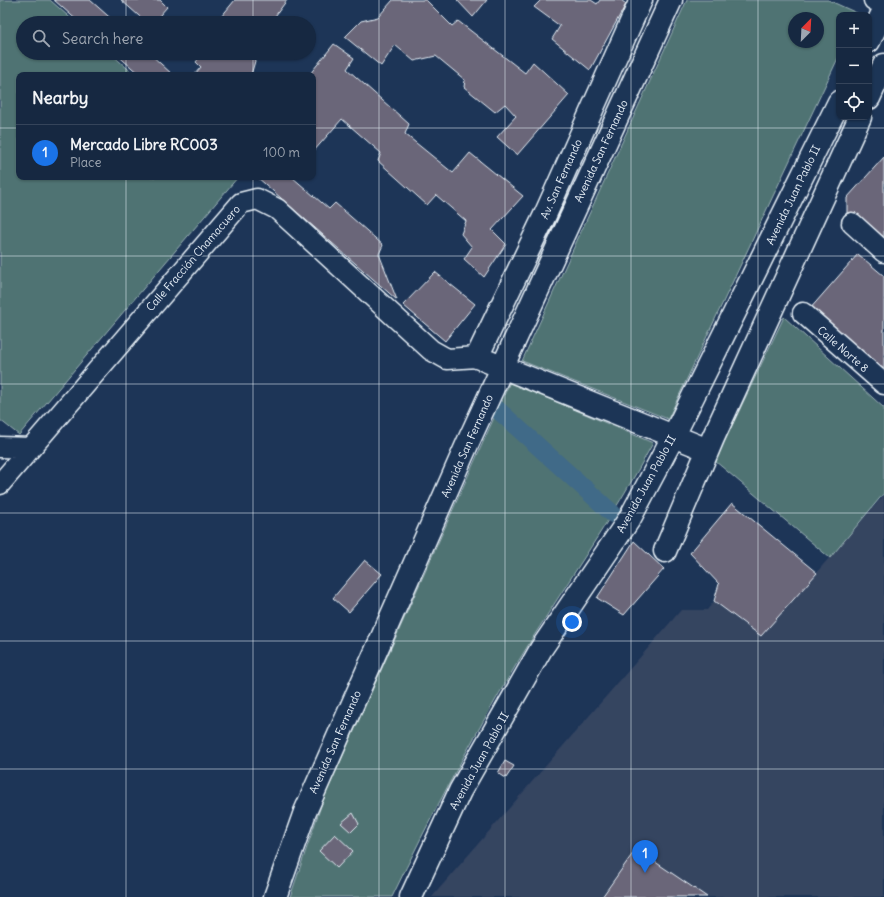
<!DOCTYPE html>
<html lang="en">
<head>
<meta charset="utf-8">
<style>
	body { margin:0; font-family:Delius,sans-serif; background:#23344c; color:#f1f3f6 }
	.controls { position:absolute; right:12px; top:12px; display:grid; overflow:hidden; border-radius:8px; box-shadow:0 1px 3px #0004 }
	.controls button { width:36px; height:36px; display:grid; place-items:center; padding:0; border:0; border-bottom:1px solid #35445a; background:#162841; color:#f1f3f6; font:20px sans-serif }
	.compass { position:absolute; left:788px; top:12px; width:36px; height:36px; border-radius:50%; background:#162841; box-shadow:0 1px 3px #0004; rotate:24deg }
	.you { position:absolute; left:572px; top:622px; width:14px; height:14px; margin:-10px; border:3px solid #fff; border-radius:50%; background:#1a73e8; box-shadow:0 0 0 6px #1a73e833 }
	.badge { display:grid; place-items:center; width:26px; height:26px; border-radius:50%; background:#1a73e8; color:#fff; font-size:13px; font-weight:700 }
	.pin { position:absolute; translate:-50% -33px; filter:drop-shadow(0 1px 2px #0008) }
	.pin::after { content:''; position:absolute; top:21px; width:14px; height:12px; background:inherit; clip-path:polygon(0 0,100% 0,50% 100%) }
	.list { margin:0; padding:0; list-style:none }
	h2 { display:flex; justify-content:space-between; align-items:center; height:52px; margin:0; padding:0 16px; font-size:17px }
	h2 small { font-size:13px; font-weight:400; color:#9ea6b1 }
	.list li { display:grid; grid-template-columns:26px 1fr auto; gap:12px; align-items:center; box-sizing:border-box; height:56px; padding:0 16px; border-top:1px solid #35445a }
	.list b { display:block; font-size:15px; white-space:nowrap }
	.list p { margin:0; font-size:13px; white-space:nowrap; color:#9ea6b1 }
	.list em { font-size:13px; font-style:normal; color:#9ea6b1 }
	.icon { flex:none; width:22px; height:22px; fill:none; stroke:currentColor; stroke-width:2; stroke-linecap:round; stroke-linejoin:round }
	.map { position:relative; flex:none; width:884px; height:897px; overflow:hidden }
	.search { position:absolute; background:#162841; box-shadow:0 1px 3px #0004; left:16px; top:16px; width:300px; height:44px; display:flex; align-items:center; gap:10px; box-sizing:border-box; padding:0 14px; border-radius:22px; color:#9ea6b1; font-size:15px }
	.panel { position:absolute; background:#162841; box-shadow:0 1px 3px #0004; left:16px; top:72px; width:300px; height:108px; border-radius:8px }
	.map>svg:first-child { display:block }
	.built { fill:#344461 }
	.green { fill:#4f7373; stroke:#9cb2b6; fill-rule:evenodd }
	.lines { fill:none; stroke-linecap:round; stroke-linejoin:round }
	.canal { stroke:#416a88; stroke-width:18 }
	.building { fill:#6b6679; stroke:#e8f1f8 }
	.street-casing { stroke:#e8f1f8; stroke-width:23 }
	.secondary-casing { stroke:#e8f1f8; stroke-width:25 }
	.street { stroke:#1d3557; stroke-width:20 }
	.secondary { stroke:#1d3557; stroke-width:22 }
	.grid { fill:none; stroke:#e8f1f8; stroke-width:1; stroke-opacity:0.55 }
	.labels { text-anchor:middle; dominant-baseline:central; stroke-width:3.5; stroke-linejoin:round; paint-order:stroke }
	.street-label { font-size:11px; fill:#e8f1f8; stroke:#1d3557 }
</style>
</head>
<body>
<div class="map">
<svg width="884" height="897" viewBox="0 0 884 897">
	<rect width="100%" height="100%" fill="#1d3557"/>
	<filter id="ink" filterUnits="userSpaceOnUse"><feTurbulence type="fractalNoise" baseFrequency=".025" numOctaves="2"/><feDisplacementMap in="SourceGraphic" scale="8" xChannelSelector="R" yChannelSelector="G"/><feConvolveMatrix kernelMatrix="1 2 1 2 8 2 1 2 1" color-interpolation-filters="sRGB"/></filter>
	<g filter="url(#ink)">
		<path class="built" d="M884 495V897H432L681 610H707L714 601 761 636Z"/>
		<path class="green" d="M0 0H50L76 23H23V53H110L135 75H19V177H238L19 435 0 420Z
			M687 0H828L859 14 839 15V56L668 419 522 361ZM794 18H818V42H794Z
			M784 317 884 408V493L830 558 715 461Z
			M510 382 653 443C612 520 561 590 516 665 471 740 430 818 392 897H290L323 800Z"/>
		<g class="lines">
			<path class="canal" d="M498 410 613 514 599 501"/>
		</g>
		<path class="building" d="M54 0H90L116 23H80Z
			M121 0H160L167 7 153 23H147Z
			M235 0H287L270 23H216Z
			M393 0H426L452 26 458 21 525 73 533 62 569 95 517 155 497 137 516 116 505 104 495 112 464 87 465 80 436 56 414 61 395 45 381 66 345 37 361 21 378 17Z
			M457 0H487L473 17Z
			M541 0H591L597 4 600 0H621L626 4 590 70 552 39 560 26 534 7Z
			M334 44 354 58 347 69 409 124 405 134 453 173 470 153 523 196 492 230 506 244 484 277 464 259 472 247 461 234 466 221 436 195 427 205 378 161 381 153 342 119 313 152V75H309Z
			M115 53H149L173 75H140Z
			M203 53H250L255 61 251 75H194L201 67 196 62Z
			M884 157V249L847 214V198Z
			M257 177H292L329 209 335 203 383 245 379 254 397 300Z
			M858 254 884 276V379L809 310Z
			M435 272 475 304 445 341 403 305Z
			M732 503 817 573 761 636 714 601 719 584 690 553Z
			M634 541 664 569 624 615 597 598Z
			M365 560 382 574 349 612 333 598Z
			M505 761 514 766 506 778 498 773Z
			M353 813 359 824 351 832 341 823Z
			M335 834 353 851 337 868 319 851Z
			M636 849 707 897H602Z"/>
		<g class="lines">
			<defs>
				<path id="street" d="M874 0 884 4
					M852 223 884 252
					M803 313 884 384
					M0 447 31 448
					M0 484 241 203 257 199 277 209 431 350 447 359 477 357"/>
				<path id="secondary" d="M641 0 545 215 477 357 708 450
					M869 41 884 10
					M869 98 884 65
					M665 551 713 438 860 117
					M275 897 305 812 469 440 671 0
					M411 897 460 791 541 649 630 518 673 437 839 102"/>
			</defs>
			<use href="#street" class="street-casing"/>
			<use href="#secondary" class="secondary-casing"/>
			<use href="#street" class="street"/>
			<use href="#secondary" class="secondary"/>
		</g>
	</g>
	<path class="grid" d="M126 0V23M253 0V23M379 0V897M505 0V897M631 0V897M758 0V897M126 53V75M253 53V75M0 128H19M313 128H884M126 177V897M253 177V897M0 256H884M0 384H884M0 513H884M0 641H884M0 769H884"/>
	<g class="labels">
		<g class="street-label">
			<text transform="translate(601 151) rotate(-65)">Avenida San Fernando</text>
			<text transform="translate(561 179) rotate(-66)">Av. San Fernando</text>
			<text transform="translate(793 195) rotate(-64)">Avenida Juan Pablo II</text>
			<text transform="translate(193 258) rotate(-49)">Calle Fracción Chamacuero</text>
			<text transform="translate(843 349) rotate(41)">Calle Norte 8</text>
			<text transform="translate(467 446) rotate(-66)">Avenida San Fernando</text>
			<text transform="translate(646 484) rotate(-61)">Avenida Juan Pablo II</text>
			<text transform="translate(335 742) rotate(-66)">Avenida San Fernando</text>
			<text transform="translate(479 761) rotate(-61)">Avenida Juan Pablo II</text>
		</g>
	</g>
</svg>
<div class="controls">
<button>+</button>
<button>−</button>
<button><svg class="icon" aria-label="locate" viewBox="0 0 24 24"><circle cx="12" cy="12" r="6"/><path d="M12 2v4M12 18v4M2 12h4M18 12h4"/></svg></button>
</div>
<svg class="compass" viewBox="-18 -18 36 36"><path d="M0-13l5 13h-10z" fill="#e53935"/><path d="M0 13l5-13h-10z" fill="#9ea6b1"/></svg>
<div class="you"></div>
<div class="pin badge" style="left:645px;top:873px">1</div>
<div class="search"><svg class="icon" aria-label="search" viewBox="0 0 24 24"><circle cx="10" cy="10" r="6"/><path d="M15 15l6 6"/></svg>Search here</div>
<section class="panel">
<h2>Nearby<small></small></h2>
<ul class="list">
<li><span class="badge">1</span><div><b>Mercado Libre RC003</b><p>Place</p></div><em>100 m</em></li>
</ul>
</section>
</div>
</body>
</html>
